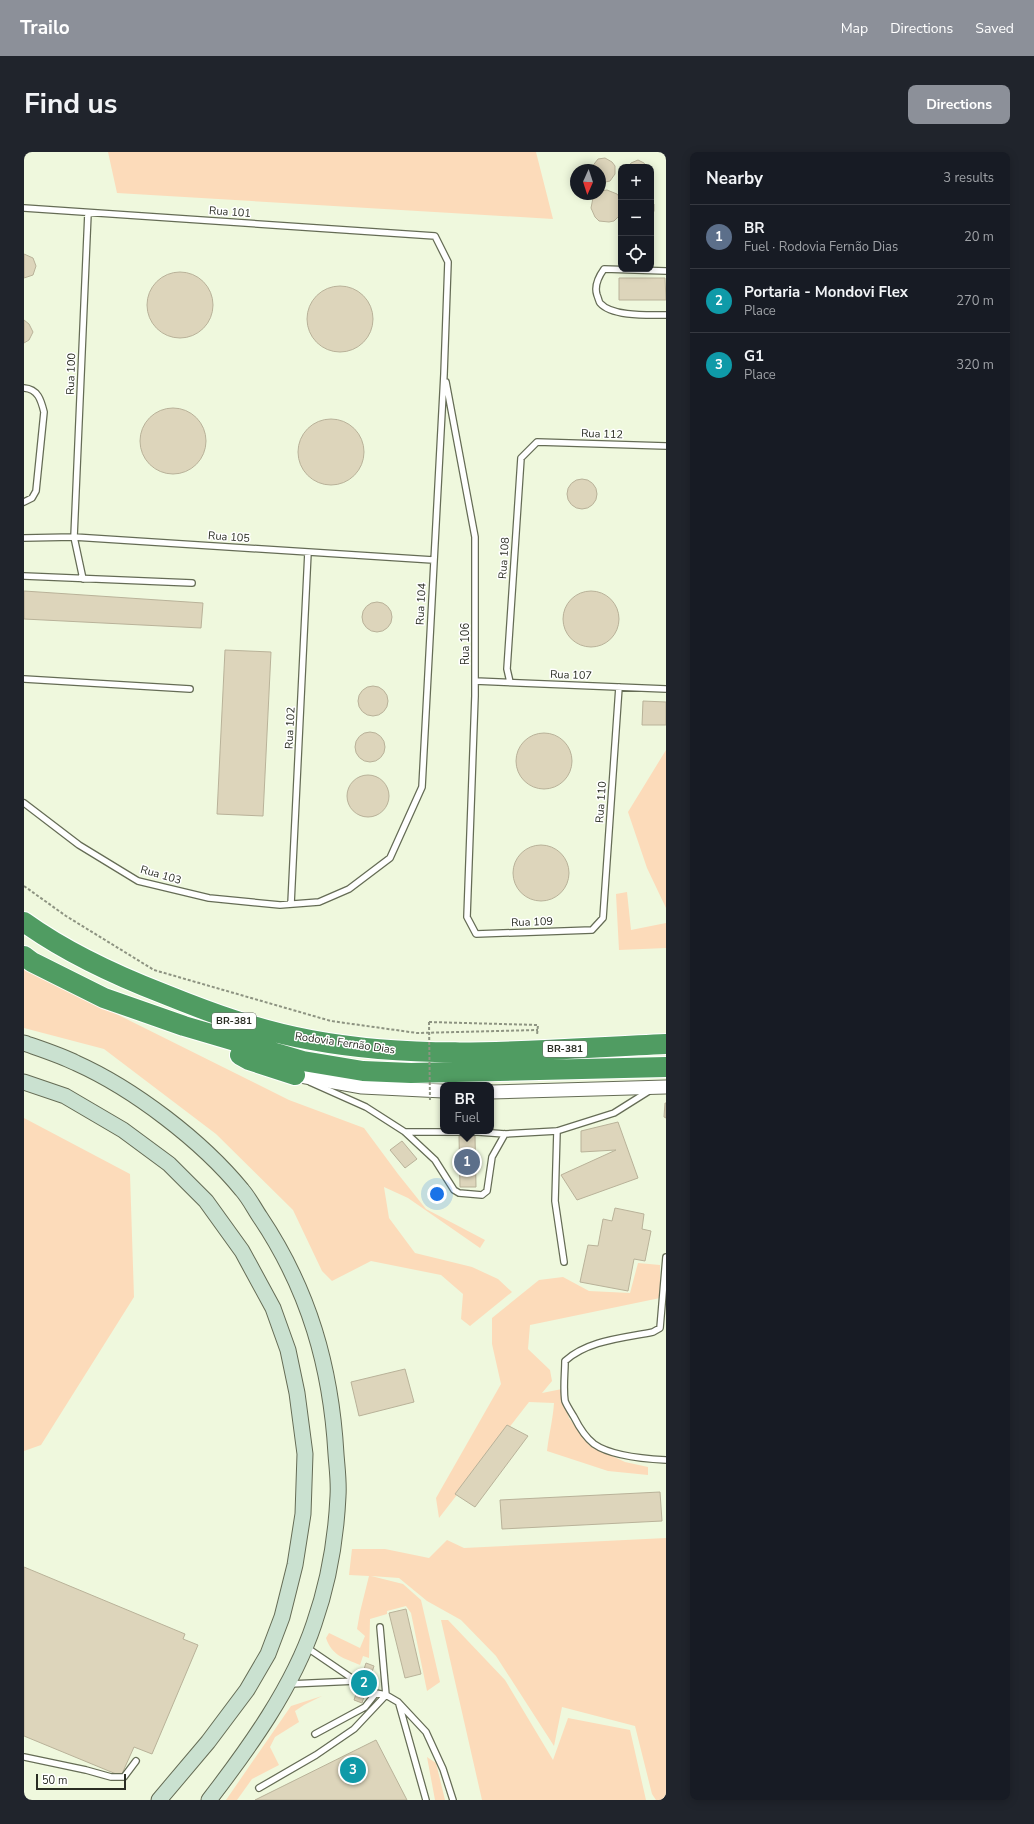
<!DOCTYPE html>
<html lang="en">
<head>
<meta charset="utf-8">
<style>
	body { margin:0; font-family:"Nunito Sans",sans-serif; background:#20242c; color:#f1f3f6 }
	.controls { position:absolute; right:12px; top:12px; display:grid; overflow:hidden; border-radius:8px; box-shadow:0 2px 10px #0003 }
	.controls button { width:36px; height:36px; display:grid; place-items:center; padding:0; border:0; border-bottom:1px solid #363941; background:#171b24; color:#f1f3f6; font:20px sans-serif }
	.compass { position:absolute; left:546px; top:12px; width:36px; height:36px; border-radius:50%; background:#171b24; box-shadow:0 2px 10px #0003; rotate:183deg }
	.scale { position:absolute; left:12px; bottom:10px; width:90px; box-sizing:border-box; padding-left:4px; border:2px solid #2a2d23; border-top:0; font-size:11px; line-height:14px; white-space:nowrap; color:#2a2d23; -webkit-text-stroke:3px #fff; paint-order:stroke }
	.you { position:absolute; left:413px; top:1042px; width:14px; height:14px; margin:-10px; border:3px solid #fff; border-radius:50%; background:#1a73e8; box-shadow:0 0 0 6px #1a73e833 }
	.badge { display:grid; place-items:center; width:26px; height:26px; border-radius:50%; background:#8c9099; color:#fff; font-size:13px; font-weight:700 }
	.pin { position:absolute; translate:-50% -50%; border:2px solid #fff; box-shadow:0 1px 4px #0006 }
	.popup { position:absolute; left:416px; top:930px; width:54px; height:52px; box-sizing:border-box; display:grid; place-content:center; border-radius:8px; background:#171b24; filter:drop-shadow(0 1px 3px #0005); font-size:13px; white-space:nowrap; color:#9ea1a6 }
	.popup b { font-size:15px; color:#f1f3f6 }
	.popup::after { content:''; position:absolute; left:50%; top:100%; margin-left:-8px; border:8px solid transparent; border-top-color:#171b24 }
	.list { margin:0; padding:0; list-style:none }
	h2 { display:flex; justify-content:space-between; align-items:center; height:52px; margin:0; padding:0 16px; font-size:17px }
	h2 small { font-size:13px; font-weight:400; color:#9ea1a6 }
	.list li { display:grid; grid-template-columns:26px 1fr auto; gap:12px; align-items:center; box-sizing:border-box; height:64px; padding:0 16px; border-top:1px solid #363941 }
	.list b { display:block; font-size:15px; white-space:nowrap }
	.list p { margin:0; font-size:13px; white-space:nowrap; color:#9ea1a6 }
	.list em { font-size:13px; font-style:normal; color:#9ea1a6 }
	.icon { flex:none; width:22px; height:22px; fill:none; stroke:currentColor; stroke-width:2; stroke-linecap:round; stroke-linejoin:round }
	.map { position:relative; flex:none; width:642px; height:1648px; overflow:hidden; border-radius:8px }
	header { display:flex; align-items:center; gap:24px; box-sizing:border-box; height:56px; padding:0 20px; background:#8c9099; color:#fff }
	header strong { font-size:19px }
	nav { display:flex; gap:22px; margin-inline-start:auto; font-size:14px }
	.intro { display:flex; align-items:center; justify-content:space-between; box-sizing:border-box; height:96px; padding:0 24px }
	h1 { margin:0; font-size:28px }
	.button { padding:10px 18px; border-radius:8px; background:#8c9099; color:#fff; font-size:14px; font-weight:700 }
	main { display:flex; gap:24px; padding:0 24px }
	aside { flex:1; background:#171b24; border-radius:8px; box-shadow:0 2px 10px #0003 }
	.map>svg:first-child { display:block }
	.green { fill:#fcdbba }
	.building { fill:#ddd5bb; stroke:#b9b299 }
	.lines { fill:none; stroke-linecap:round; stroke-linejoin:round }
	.service-casing { stroke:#656c55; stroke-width:8 }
	.tertiary-casing { stroke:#656c55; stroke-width:15 }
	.secondary-casing { stroke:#656c55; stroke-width:17 }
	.motorway-casing { stroke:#fff; stroke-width:22 }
	.path { stroke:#8d9381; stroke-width:2; stroke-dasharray:3 2; stroke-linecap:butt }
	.service { stroke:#fff; stroke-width:5.5 }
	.tertiary { stroke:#fff; stroke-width:13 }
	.secondary { stroke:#cae1d0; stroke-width:15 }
	.motorway { stroke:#509c62; stroke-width:20 }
	.path-bridge { stroke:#8d9381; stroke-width:2; stroke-dasharray:3 2; stroke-linecap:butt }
	.labels { text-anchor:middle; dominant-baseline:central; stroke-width:3; stroke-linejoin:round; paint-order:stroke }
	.shield { fill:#fff; stroke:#6a6c65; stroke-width:1 }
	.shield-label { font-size:10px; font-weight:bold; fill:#2a2d23 }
	.street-label { font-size:11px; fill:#2a2d23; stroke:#fff }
</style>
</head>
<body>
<header>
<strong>Trailo</strong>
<nav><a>Map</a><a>Directions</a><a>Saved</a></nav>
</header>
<div class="intro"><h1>Find us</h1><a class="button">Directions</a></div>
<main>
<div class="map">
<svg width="642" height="1648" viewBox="0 0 642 1648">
	<rect width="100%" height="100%" fill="#eff8dd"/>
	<path class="green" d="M84 0H512L529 67 93 41Z
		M642 598V756L623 716 604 660Z
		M603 740 607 778 642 771V796L595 798 592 742Z
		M0 816 265 948 340 976 374 1022 402 1057 461 1088 456 1096 384 1046 360 1035 365 1066 391 1101 448 1115 474 1127 488 1140 446 1174 437 1167 439 1142 417 1123 347 1109 308 1129 298 1119 269 1058 192 982 80 897 0 876Z
		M0 966 106 1022 110 1145 17 1293 0 1299Z
		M614 1111 636 1113V1146L506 1173 504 1197 526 1218 528 1229 518 1241 538 1237 545 1266 565 1293 601 1310 624 1315V1323L584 1319 523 1299C525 1282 529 1267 530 1251L505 1250 415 1366 412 1346 477 1232 468 1192V1166L515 1128 539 1125 565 1139 606 1141Z
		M642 1386V1648H632L628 1642 611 1574 538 1555 530 1594 472 1504 437 1468 403 1449 375 1426 347 1424 379 1432 397 1448 416 1530 403 1539 387 1461 382 1454 363 1459V1462L346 1467 345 1506 339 1504 336 1513C320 1506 308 1504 302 1486L305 1481 336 1496 341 1484 333 1477 336 1460 345 1424 325 1423 328 1397H361L405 1406 423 1388 440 1396Z
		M417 1468H424L481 1528 529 1608 544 1566 606 1578 622 1648H458Z
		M298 1544 280 1553 271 1559 275 1570 251 1585 246 1595 255 1613 228 1627 213 1648H202L267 1554Z
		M403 1605 412 1611 421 1648H411Z"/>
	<path class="building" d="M581 6 588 10 591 14V22L586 29 577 31 576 18H566L567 16 574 7Z
		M614 8 620 11 623 15H604L607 11Z
		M583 38 593 42 597 47V62L590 69 585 70 575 69 571 65 567 56 569 46 578 39Z
		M627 49 630 52V59L627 65Z
		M0 102 9 106 12 114 9 123 0 126Z
		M123 153a33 33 0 1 1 66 0a33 33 0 1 1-66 0Z
		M595 126H641L642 148H595Z
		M283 167a33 33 0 1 1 66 0a33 33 0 1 1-66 0Z
		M0 168 5 172 9 180 5 188 0 191Z
		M116 289a33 33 0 1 1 66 0a33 33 0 1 1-66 0Z
		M274 300a33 33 0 1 1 66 0a33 33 0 1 1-66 0Z
		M543 342a15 15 0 1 1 30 0a15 15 0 1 1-30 0Z
		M539 467a28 28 0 1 1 56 0a28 28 0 1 1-56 0Z
		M0 439 179 451 177 476 0 467Z
		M338 465a15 15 0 1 1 30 0a15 15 0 1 1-30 0Z
		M201 498 247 500 239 664 193 662Z
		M334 549a15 15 0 1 1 30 0a15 15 0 1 1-30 0Z
		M619 549 642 550V573H618Z
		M331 595a15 15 0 1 1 30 0a15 15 0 1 1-30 0Z
		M492 609a28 28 0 1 1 56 0a28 28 0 1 1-56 0Z
		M323 644a21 21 0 1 1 42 0a21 21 0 1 1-42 0Z
		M489 721a28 28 0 1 1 56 0a28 28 0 1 1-56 0Z
		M641 951H642V966L640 965Z
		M594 970 614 1026 553 1048 537 1023 592 998 557 1000V979Z
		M435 984H451L452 1035H436Z
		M378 989 393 1007 381 1016 366 998Z
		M591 1056 620 1062 618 1077 627 1079 621 1109 610 1107 604 1139 556 1130 564 1093 574 1094 579 1067 588 1069Z
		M381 1217 390 1250 335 1264 327 1230Z
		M483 1273 504 1284 451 1355 431 1342Z
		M636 1340 638 1369 478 1377 476 1348Z
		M0 1415 161 1482 159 1487 174 1493 128 1602 110 1595 97 1624 0 1584Z
		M382 1457 397 1522 381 1526 365 1461Z
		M342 1511 350 1514 338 1551 330 1548Z
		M352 1588 383 1648H231Z"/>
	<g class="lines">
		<defs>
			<path id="service" d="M0 56 411 84 424 110 420 222 398 635 366 706 325 737 295 750 256 753 185 746 114 729 55 693 0 651
				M642 119 580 117C575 124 570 134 573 143 574 145 575 150 576 151 588 165 625 163 642 163
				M422 230 451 385V544L443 765 452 782 568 778 579 766 595 535
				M0 236C14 237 17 248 20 260L12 339 8 346 0 350
				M0 386 50 385 409 408
				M0 424 168 431
				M59 427 50 385 64 61
				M0 527 166 537
				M451 529 642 537
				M486 530 483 517 497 306 513 290 642 294
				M267 752 284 400
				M286 930 342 955 381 980 411 1008 430 1038 435 1041 458 1043 463 1039 468 1005 481 982
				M533 979 531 1049 540 1110
				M381 980H454L481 982 533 979 590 961 625 939
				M642 1105 636 1176 629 1180C600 1186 564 1188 541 1209 541 1222 539 1236 541 1249 543 1254 547 1260 550 1265 555 1275 561 1285 570 1292 587 1304 622 1307 642 1308
				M282 1495 332 1529 352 1541 362 1543 374 1550 402 1580 419 1617 429 1648
				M266 1532 332 1529
				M375 1552 402 1648
				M291 1582 341 1555 352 1541
				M0 1605 62 1618 87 1625H100L112 1609
				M235 1636 292 1603 330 1577 362 1543 356 1475"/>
			<path id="tertiary" d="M271 923 338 935 419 939
				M467 940 642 935"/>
			<path id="secondary" d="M0 891C17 897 36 903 52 911 110 937 178 989 218 1038 225 1046 230 1056 236 1065 285 1138 307 1215 312 1302 313 1316 315 1330 314 1344 312 1387 304 1432 290 1472 269 1535 225 1596 185 1648
				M0 930 41 944 99 978 145 1012 182 1049 218 1099 249 1156 264 1198 273 1241 281 1302 279 1362 271 1413 258 1465 244 1502 223 1538 184 1590 135 1648"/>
			<path id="motorway" d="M0 770C43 801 91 823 140 842 187 861 236 879 287 888 404 910 524 897 642 892
				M0 804 8 810 80 846 160 874 279 909 339 919 387 921 642 915
				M216 903 225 908 271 923"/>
		</defs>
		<use href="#service" class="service-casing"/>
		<use href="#tertiary" class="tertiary-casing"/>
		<use href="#secondary" class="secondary-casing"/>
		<use href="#motorway" class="motorway-casing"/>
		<path class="path" d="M0 734 42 764 130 818 307 869 393 881 514 878
			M405 870 514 873 513 883"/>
		<use href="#service" class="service"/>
		<use href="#tertiary" class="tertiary"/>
		<use href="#secondary" class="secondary"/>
		<use href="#motorway" class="motorway"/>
		<path class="path-bridge" d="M405 870 406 950"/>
	</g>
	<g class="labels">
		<g class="shield">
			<rect x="188" y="861" width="44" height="16" rx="3"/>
			<rect x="519" y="889" width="44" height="16" rx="3"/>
		</g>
		<g class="shield-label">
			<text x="210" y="869">BR-381</text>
			<text x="541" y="897">BR-381</text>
		</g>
		<g class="street-label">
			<text transform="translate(206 60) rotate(4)">Rua 101</text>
			<text transform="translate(47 222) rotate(-88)">Rua 100</text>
			<text transform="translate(578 282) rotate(2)">Rua 112</text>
			<text transform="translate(205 385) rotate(4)">Rua 105</text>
			<text transform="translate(480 406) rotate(-86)">Rua 108</text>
			<text transform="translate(397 452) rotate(-87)">Rua 104</text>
			<text transform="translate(441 492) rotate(-90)">Rua 106</text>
			<text transform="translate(547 523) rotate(2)">Rua 107</text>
			<text transform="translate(266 576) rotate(-87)">Rua 102</text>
			<text transform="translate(577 650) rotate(-86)">Rua 110</text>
			<text transform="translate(137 723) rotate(16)">Rua 103</text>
			<text transform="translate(508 770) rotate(-2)">Rua 109</text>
			<text transform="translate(321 891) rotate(8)">Rodovia Fernão Dias</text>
		</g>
	</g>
</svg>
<div class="controls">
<button>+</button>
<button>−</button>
<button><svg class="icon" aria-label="locate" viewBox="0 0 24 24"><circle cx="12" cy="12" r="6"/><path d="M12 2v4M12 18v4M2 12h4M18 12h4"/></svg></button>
</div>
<svg class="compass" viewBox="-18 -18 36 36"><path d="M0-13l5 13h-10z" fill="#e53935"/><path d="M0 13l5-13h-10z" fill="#9ea1a6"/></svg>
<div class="scale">50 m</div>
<div class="you"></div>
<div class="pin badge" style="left:443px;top:1010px;background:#5c6f8a">1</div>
<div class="popup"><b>BR</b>Fuel</div>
<div class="pin badge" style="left:340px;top:1531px;background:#0f9aa8">2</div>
<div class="pin badge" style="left:329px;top:1618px;background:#0f9aa8">3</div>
</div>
<aside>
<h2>Nearby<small>3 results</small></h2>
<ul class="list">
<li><span class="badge" style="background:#5c6f8a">1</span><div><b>BR</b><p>Fuel · Rodovia Fernão Dias</p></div><em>20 m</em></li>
<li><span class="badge" style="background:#0f9aa8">2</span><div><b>Portaria - Mondovi Flex</b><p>Place</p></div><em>270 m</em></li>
<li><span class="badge" style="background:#0f9aa8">3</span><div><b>G1</b><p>Place</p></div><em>320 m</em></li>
</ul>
</aside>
</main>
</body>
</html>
